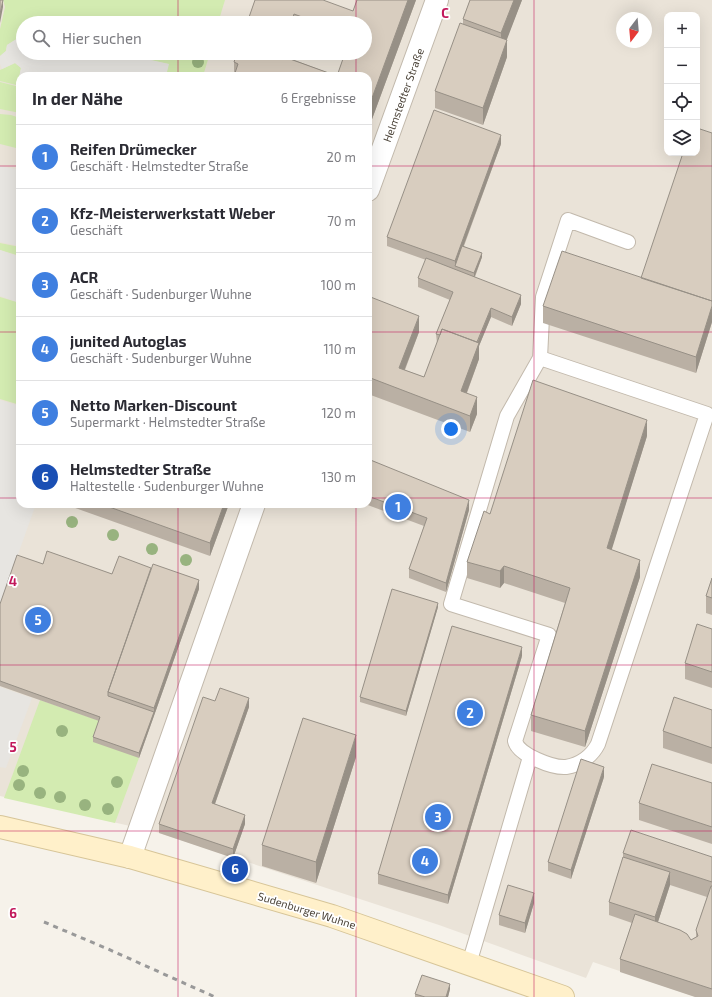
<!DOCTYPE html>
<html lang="de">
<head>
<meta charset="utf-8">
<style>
	body { margin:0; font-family:"Exo 2",sans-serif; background:#f2f2f3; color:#2b2b33 }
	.controls { position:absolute; right:12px; top:12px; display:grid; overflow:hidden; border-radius:8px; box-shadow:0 4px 16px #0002 }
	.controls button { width:36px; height:36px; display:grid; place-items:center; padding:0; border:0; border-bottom:1px solid #e1e1e2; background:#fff; color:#2b2b33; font:20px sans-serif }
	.compass { position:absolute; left:616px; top:12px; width:36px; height:36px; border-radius:50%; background:#fff; box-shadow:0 4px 16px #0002; rotate:196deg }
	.you { position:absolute; left:451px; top:429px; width:14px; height:14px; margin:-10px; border:3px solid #fff; border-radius:50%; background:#1a73e8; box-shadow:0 0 0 6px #1a73e833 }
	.badge { display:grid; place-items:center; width:26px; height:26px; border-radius:50%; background:#ff3217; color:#fff; font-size:13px; font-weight:700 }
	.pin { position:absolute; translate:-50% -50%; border:2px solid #fff; box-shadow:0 1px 4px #0006 }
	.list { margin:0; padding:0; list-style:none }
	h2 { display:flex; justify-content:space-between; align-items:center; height:52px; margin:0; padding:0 16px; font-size:17px }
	h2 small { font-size:13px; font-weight:400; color:#7c7c81 }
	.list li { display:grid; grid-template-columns:26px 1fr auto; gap:12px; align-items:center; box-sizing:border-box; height:64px; padding:0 16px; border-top:1px solid #e1e1e2 }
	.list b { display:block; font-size:15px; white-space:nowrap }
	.list p { margin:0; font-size:13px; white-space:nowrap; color:#7c7c81 }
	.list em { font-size:13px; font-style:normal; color:#7c7c81 }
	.icon { flex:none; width:22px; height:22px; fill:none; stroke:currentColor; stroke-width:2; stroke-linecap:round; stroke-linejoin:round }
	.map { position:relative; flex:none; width:712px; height:997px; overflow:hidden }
	.search { position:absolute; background:#fff; box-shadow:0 4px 16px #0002; left:16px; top:16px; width:356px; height:44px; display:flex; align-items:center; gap:10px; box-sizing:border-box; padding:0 14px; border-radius:22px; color:#7c7c81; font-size:15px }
	.panel { position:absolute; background:#fff; box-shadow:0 4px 16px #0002; left:16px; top:72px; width:356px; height:436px; border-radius:12px }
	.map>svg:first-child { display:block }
	.residential { fill:#eae3d8; fill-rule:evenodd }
	.green { fill:#d3ebb1 }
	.parking { fill:#e7e5e1 }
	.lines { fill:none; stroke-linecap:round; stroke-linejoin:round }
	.service-casing { stroke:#c2b9ac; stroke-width:16 }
	.minor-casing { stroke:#c2b9ac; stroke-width:24 }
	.secondary-casing { stroke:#d7c598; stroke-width:24 }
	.service { stroke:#fff; stroke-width:14 }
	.minor { stroke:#fff; stroke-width:22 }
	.secondary { stroke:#fff0ca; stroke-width:22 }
	.rail { stroke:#999; stroke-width:3; stroke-dasharray:5 5; stroke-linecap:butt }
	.tree { fill:#98b37f }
	.wall { fill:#bab0a4; fill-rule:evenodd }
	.shaded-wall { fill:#979086 }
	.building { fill:#d8cdbf; stroke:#979086 }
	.grid { fill:none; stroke:#c2185b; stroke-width:1; stroke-opacity:0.55 }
	.labels { text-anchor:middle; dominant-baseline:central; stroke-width:3.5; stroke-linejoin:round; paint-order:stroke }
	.street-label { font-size:11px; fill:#4a4237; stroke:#fff }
	.grid-label { font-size:13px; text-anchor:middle; font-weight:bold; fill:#c2185b; stroke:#fff; stroke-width:3.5; stroke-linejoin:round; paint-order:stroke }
</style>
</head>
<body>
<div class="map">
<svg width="712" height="997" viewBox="0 0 712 997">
	<rect width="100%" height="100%" fill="#f6f2ea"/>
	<path class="residential" d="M0 0H712V997H696L593 962 586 978 439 925 156 832 0 796ZM667 15H697V153H667ZM622 18H646V42H622ZM23 23H365V53H23ZM20 76H368V504H20Z"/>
	<path class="green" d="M3 0H225L218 23H23V35L7 45 6 51 0 56V29L5 7Z
		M119 53H210L203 76H166L168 64Z
		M15 63 21 68 19 78 20 86 0 81V70Z
		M0 82 20 87V113L0 109Z
		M0 114 11 115 20 118V149L0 144Z
		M0 243 20 247V256L0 250Z
		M0 297 20 303V405L0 399Z
		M40 700 100 721 139 758 115 823 4 798Z"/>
	<path class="parking" d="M23 35V53H119L169 64 166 76H20L19 78 21 68 15 63 2 69 0 64V56L6 51 7 45Z
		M0 166 20 170V246L0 242Z
		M0 250 20 257V303L0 296Z
		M0 400 20 406V504H36L0 605Z
		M0 687 32 698 6 768 0 767Z"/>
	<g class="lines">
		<defs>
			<path id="service" d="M540 358 507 416 451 604 549 635 515 741C518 755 553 768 566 767 580 765 592 756 598 744L707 414 540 358 543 297 568 220 628 242
				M469 964 530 757"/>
			<path id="minor" d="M368 190 437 0
				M130 857 254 504"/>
			<path id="secondary" d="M0 827 130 857 332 916 563 997"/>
		</defs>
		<use href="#service" class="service-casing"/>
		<use href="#minor" class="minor-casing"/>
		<use href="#secondary" class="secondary-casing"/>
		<use href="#service" class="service"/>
		<use href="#minor" class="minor"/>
		<use href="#secondary" class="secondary"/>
		<path class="rail" d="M44 922 108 949 215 997"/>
	</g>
	<g class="tree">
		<circle cx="198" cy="62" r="6"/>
		<circle cx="72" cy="522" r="6"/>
		<circle cx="113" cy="535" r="6"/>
		<circle cx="152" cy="549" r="6"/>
		<circle cx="186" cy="560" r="6"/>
		<circle cx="62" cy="731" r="6"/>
		<circle cx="23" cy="771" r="6"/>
		<circle cx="117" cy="782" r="6"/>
		<circle cx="19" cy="785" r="6"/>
		<circle cx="40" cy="793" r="6"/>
		<circle cx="60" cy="797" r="6"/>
		<circle cx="85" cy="805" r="6"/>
		<circle cx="108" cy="809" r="6"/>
	</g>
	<path class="wall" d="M255 0 353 11 357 0H416L368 130V76H234V62L286 57 337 76 345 54 341 53H365V23H247Z
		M470 0H522L506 40 507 57 483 125 435 108V91L463 25V19Z
		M712 133V322L696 373 543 323V306L641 278Z
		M501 144 464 246 482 257 475 277 521 304 512 326 491 317 479 346V359L467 393 477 414 470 432 368 394V296L419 332 405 370 424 377 437 343 436 334 450 300 418 287V278L426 260 387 246V237Z
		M647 436 611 550 640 577 585 747 531 731V715L565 603 504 583 500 588 467 578V562L490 514Z
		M368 459 469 510 446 592 409 578V569L424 526 365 504H368Z
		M64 504H229L210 556Z
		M43 564 112 574 199 589 139 758 93 742V737L99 721 0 686V604Z
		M712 578V615L706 613V596Z
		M438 607 406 716 360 702V697Z
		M712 629V688L685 679V663Z
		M522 656 448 904 378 884V874Z
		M215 701 249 707 215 804 245 824 233 858 159 833V824Z
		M712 710V764L663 748V731Z
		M356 757 316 883 262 866V845Z
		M604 777 571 879 548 871V862Z
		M712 783V844L639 820V803Z
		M623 853 712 857V997H695L620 972V959L632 923 609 915V902L623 857ZM670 885 707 897 696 930V937L691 940 658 922Z
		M534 903 525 933 499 925V915Z
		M450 989 448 997H415V994Z"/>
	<path class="shaded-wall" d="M3 0V7L0 23V14Z
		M408 0H416L368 130V109Z
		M514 0H522L501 55V33Z
		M294 14V23H291Z
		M507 40V57L483 125V108Z
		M280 53H288L279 76V55Z
		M501 135V144L456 266H455V261Z
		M482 253V257L474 278V273Z
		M521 295V304L512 326V317Z
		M712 306V322L696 373V357Z
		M491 308V317L479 346V359L461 408V391L475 349Z
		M419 316V332L399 384V368Z
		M477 397V414L470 432V416Z
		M647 420V436L607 565V548Z
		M469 500V510L446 592V583Z
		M224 504H229L210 556V543Z
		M640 560V577L585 747V731Z
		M504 566V583L500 588V571Z
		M199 580V589L139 758V753L154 712V708Z
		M438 603V607L406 716V711Z
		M522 647V656L448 904V895Z
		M249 698V707L212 812V803Z
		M356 735V757L316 883V862Z
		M604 767V777L571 879V870Z
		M245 815V824L233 858V849Z
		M670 872V885L655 931V917Z
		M534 893V903L525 933V923Z
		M450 984V989L448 997H446Z"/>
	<path class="building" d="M0 0H3L0 14Z
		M255 0H323L353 11 357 0H408L368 109V76H234L238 64 234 62 237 53H280L279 55 337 76 345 53H365V23H318L294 14 291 23H247Z
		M470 0H514L501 33 463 19Z
		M460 23 507 40 483 108 435 91Z
		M434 110 501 135 455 261 387 237Z
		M697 128 712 133V301L641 278 683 153H697Z
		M462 246 482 253 474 273 455 266Z
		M562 251 712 301V306L696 357 543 306Z
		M426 258 521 295 512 317 491 308 477 342 442 329 440 335 436 334 453 292 418 278Z
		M368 296 419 316 399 368 424 377 442 329 479 343 461 391 477 397 470 416 368 377Z
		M533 380 647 420 607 548 640 560 585 731 531 715 570 588 504 566 500 571 467 562 484 511 490 514Z
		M368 459 469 500 446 583 409 569 427 518 368 496Z
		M101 504H224L210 543Z
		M47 551 112 574 119 556 151 568 108 692V696L154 712 139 753 93 737 100 717 0 681V604L17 555 43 564Z
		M153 564 199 580 154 708 108 692Z
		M712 578V598L706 596Z
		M392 589 438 603 406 711 360 697Z
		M697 624 712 629V672L685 663Z
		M452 626 522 647 448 895 378 874Z
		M220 688 249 698 212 803 245 815 233 849 159 824 203 697 215 701Z
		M674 697 712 710V748L663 731Z
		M303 718 356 735 316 862 262 845Z
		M581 759 604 767 571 870 548 862Z
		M652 764 712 783V827L639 803Z
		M631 830 712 857V882L623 853Z
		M623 857 670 872 655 917 609 902Z
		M508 885 534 893 525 923 499 915Z
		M711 886H712V989L620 959 635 914 680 930 687 934 691 940 698 936 696 930Z
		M422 975 450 984 446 997H425L415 994Z"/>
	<path class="grid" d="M178 0V23M356 0V23M534 0V997M178 53V76M356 53V76M0 166H20M368 166H712M0 332H20M368 332H712M0 498H20M368 498H712M178 504V997M356 504V997M0 665H712M0 831H712"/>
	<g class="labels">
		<g class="street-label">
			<text transform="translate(403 95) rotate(-70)">Helmstedter Straße</text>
			<text transform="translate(307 910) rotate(17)">Sudenburger Wuhne</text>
		</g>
	</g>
	<g class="grid-label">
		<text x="445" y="18">C</text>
		<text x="13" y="586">4</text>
		<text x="13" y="752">5</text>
		<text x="13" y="918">6</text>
	</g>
</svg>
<div class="controls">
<button>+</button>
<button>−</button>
<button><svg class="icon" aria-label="locate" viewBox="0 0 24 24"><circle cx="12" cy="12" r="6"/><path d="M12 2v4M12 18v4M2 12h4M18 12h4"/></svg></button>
<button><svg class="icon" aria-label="layers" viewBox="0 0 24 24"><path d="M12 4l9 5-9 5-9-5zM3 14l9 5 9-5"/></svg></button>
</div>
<svg class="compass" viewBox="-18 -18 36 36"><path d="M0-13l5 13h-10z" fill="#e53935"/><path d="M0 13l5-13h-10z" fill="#7c7c81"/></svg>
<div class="you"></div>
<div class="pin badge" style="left:398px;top:507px;background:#3f7fe0">1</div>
<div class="pin badge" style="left:470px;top:713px;background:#3f7fe0">2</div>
<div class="pin badge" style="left:438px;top:817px;background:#3f7fe0">3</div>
<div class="pin badge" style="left:425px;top:861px;background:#3f7fe0">4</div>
<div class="pin badge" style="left:38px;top:620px;background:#3f7fe0">5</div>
<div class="pin badge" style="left:235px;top:869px;background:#1a4fb4">6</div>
<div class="search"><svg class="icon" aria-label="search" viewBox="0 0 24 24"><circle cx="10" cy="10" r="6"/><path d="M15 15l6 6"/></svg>Hier suchen</div>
<section class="panel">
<h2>In der Nähe<small>6 Ergebnisse</small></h2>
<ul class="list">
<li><span class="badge" style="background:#3f7fe0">1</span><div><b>Reifen Drümecker</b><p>Geschäft · Helmstedter Straße</p></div><em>20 m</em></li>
<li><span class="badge" style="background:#3f7fe0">2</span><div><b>Kfz-Meisterwerkstatt Weber</b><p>Geschäft</p></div><em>70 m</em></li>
<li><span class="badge" style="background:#3f7fe0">3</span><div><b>ACR</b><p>Geschäft · Sudenburger Wuhne</p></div><em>100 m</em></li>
<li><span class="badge" style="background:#3f7fe0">4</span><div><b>junited Autoglas</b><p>Geschäft · Sudenburger Wuhne</p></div><em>110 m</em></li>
<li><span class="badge" style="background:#3f7fe0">5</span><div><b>Netto Marken-Discount</b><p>Supermarkt · Helmstedter Straße</p></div><em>120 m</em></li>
<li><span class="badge" style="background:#1a4fb4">6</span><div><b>Helmstedter Straße</b><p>Haltestelle · Sudenburger Wuhne</p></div><em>130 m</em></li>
</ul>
</section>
</div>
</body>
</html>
